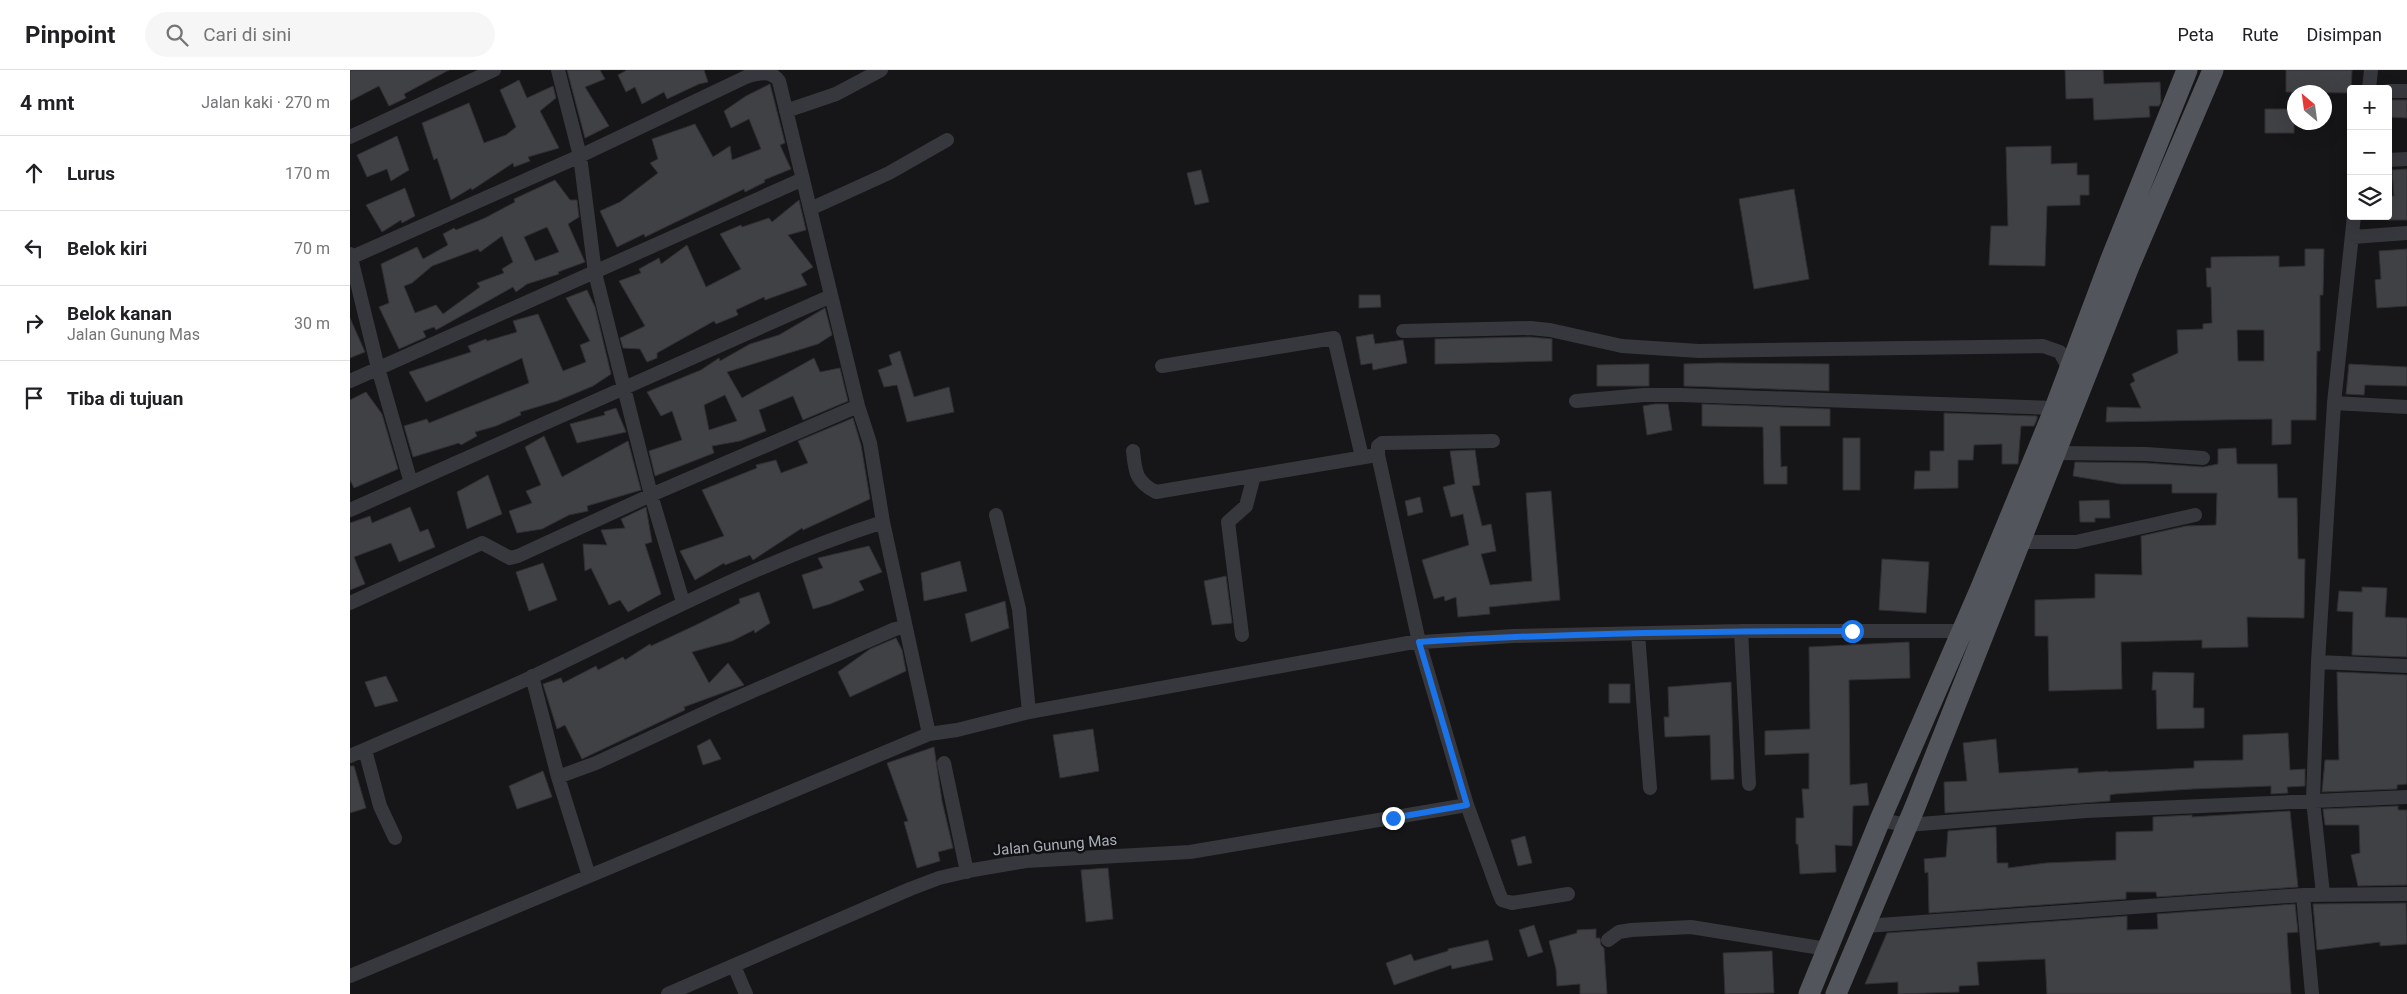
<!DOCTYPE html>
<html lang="id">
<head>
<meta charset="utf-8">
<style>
	body { margin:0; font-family:Roboto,sans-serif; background:#f6f6f6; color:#202124 }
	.controls { position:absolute; right:15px; top:15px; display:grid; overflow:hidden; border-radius:5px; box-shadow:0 5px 20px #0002 }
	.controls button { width:45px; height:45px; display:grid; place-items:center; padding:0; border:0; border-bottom:1px solid #e0e0e0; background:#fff; color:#202124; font:25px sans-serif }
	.compass { position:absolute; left:1937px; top:15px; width:45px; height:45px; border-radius:50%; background:#fff; box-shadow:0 5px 20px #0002; rotate:331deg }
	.stop { position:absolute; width:15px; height:15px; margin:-11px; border:4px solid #1a73e8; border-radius:50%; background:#fff }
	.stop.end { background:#1a73e8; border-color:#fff; box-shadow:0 1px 5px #0008 }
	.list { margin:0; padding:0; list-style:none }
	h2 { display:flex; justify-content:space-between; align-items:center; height:65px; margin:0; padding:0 20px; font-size:21px }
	h2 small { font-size:16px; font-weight:400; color:#757577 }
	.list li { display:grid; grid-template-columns:32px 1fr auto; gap:15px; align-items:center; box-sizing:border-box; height:75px; padding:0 20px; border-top:1px solid #e0e0e0 }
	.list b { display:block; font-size:19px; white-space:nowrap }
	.list p { margin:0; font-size:16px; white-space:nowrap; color:#757577 }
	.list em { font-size:16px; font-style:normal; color:#757577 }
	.icon { flex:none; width:28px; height:28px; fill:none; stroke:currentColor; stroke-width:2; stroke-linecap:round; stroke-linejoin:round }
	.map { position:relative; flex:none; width:2057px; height:924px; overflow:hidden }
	header { display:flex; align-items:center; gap:30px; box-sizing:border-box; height:70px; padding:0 25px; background:#fff; border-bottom:1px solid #e0e0e0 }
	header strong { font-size:24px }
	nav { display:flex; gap:28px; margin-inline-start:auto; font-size:18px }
	.search { width:350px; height:45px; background:#f6f6f6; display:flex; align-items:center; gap:12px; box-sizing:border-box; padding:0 18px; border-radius:28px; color:#757577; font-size:19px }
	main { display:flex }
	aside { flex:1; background:#fff }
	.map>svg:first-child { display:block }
	.building { fill:#404145; stroke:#303034; fill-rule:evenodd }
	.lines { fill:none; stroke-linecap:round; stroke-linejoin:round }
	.minor { stroke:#37383d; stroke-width:14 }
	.primary { stroke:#53555c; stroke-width:21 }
	.route { stroke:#1a73e8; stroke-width:6 }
	.labels { text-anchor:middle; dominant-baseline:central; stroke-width:5; stroke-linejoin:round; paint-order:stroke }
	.street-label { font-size:15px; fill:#a8adb8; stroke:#111113 }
</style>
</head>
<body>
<header>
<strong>Pinpoint</strong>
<div class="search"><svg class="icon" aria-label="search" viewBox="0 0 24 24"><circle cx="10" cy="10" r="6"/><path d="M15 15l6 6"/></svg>Cari di sini</div>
<nav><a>Peta</a><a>Rute</a><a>Disimpan</a></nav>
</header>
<main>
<aside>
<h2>4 mnt<small>Jalan kaki · 270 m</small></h2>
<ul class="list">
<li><svg class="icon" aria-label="ahead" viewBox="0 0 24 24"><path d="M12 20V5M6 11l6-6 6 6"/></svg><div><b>Lurus</b></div><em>170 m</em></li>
<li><svg class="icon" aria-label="left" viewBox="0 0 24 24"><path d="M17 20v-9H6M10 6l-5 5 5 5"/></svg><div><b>Belok kiri</b></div><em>70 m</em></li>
<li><svg class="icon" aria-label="right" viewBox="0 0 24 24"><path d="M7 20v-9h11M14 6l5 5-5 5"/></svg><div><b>Belok kanan</b><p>Jalan Gunung Mas</p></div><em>30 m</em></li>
<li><svg class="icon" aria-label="arrive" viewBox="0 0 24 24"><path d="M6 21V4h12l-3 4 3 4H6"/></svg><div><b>Tiba di tujuan</b></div></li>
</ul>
</aside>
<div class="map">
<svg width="2057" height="924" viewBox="0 0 2057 924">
	<rect width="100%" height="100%" fill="#161618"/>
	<path class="building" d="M0 0H99L54 24 56 28 39 36 29 16 0 31Z
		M217 0H250L255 9 235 17 259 56 235 68Z
		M277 0H354L358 12 349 14 317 29 314 22 292 34 285 17 276 22 268 5Z
		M1715 0H1753L1754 14 1810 12 1811 32 1809 36H1799L1800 47 1744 50 1743 28 1716 29Z
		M1936 0H2002L2001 23 1936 22Z
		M169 10 177 28 203 16 206 28 190 41 209 78 178 87 180 91 164 97 163 93 122 120 121 118 101 130 87 88 84 90 72 53 119 33 134 73 156 65 166 57 150 20Z
		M420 14 435 73 430 75 441 99 414 110 415 112 395 122 394 119 295 167 294 164 267 177 250 141 270 132 308 103 300 93 308 89 302 69 345 54 363 87 380 76 382 90 411 79 399 49 381 58 374 41 396 26Z
		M2038 30H2057V48L2038 47Z
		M1915 39H1944V63H1915Z
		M47 66 59 100 41 111 37 99 17 107 7 85Z
		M1701 76V94L1727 93V105H1739V125H1730V135L1697 136 1695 196 1639 195 1641 156H1658L1656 77Z
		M2057 99V150H2038V126H2044L2042 100Z
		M851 100 859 132 845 135 837 103Z
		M205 110 220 130H227L229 147 218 154 235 192 208 202 209 204 177 214 166 222 163 217 86 260 84 257 73 261 76 267 49 279 29 237 39 233 31 194 67 177 73 189 98 175 93 164 104 158 106 160 135 148 165 132 164 129ZM197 157 209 182 185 191 174 167ZM152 166 163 192 152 199 154 203 127 213 130 217 93 244 86 235 65 243 54 216 62 213 82 196 128 179 130 182Z
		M55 118 65 146 52 153 51 150 32 162 16 135Z
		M1444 119 1459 209 1404 219 1389 129Z
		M449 130 456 160 438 165 463 197 451 204 457 215 415 230 414 227 386 240 388 245 366 254 364 251 307 283V288L297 292 290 279 273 278 270 268 295 256 269 211 291 203 289 199 309 188 311 194 337 175 356 217 391 199 370 164 391 155 392 157 419 148 422 152Z
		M1955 179H1974L1973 225H1970V281H1967L1966 350H1941V374L1922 375V349L1756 352 1757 337 1791 338 1780 314 1785 311 1782 304 1828 283 1827 260 1853 259V254L1862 253 1861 217H1857L1856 198H1861V187L1929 186V197L1955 196ZM1887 260H1914V291H1888Z
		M2057 179V236L2027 238 2025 210 2031 209 2029 181Z
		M237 220 245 237 261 304 243 316 207 331 170 342 171 345 146 356 125 362 127 366 111 375 109 373 63 387 54 356 77 349 79 353 179 313 172 288 76 332 59 302 121 282 118 276 136 269 137 271 167 262 163 251 188 244 213 301 236 292 230 275 240 271 216 228Z
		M1009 225H1030L1031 237 1009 238Z
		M475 238 482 265 468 274 377 302 392 328 464 288 470 302 490 298 498 331 453 350 443 326 409 340 416 361 390 371 362 376 364 383 305 406 299 381 332 370 322 341 311 346 297 322 351 300 369 288 370 291 400 274 429 265ZM375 325 387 351 359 360 354 335Z
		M0 248 15 282 0 288Z
		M1023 264 1025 274 1053 270 1057 293 1023 300 1022 293 1011 295 1006 267Z
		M1180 267 1202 269V291L1085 294V269Z
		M550 281 564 327 599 317 604 342 557 352 547 315 534 317 528 300 542 295 539 285Z
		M1368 293 1479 294V321L1334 316V294Z
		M1299 294V316H1247V295Z
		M1999 294 2057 297V316L2015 315 2014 325 1996 324Z
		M16 322 32 344 48 399 4 418 0 410V330Z
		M1305 334H1318L1322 360 1297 365 1293 336Z
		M1352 334 1480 339V356H1430L1431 397 1437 396V414H1414L1413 357 1352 356Z
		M266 338 276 362 227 373 220 354 255 345 254 342Z
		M1594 343 1687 346V349L1684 356H1671L1668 394H1652V374L1624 375 1623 390H1608V418L1564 419 1565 401H1580V381H1594Z
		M503 348 511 375 520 429 453 460 452 458 403 490 400 485 375 495 374 493 345 510 330 481 374 466 352 420 407 398 406 395 426 390 431 403 458 393 448 371Z
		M194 366 212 407 278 371 291 420 237 436 238 441 219 445 192 459 167 463 159 441 182 433 176 421 191 415 175 377Z
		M1493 368H1510V420H1493Z
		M1886 378 1887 394H1927L1928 428H1947L1948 489H1955L1954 548 1897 547 1898 577 1852 578V570L1771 572 1772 619 1699 621 1698 566H1685V530L1745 528V504L1792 505 1791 466 1836 456 1866 455 1867 423H1822V414H1771L1723 406 1725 392 1796 393 1853 397 1868 394V379Z
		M1125 380 1130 415 1122 416 1132 456 1141 454 1146 481 1131 484 1140 515 1182 511 1176 423 1201 421 1210 530 1139 537 1140 544 1108 547 1106 527 1095 531 1094 526 1084 529 1072 490 1119 475 1113 444 1101 447 1093 417 1105 414 1100 381Z
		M138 405 152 444 117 459 107 422Z
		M1070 427 1073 442 1058 446 1055 431Z
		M1759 430 1760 448H1745V452H1730L1729 431Z
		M60 437 70 462 78 459 85 477 49 492 41 473 4 487 15 514 0 520V453L20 446 22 453Z
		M296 437 302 472 295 474 311 524 278 542 270 530 259 535 241 498 235 501 233 474 257 475 251 460 275 458 271 449Z
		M519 476 532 502 509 511 514 520 480 534 463 539 452 505 473 498 468 488Z
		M1532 489 1579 492 1576 543 1529 540Z
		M610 491 617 521 574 531 571 503Z
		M193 493 207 530 179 541 166 502Z
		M876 506 882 553 862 555 854 511Z
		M2012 517 2037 518 2035 547 2057 548V587L2002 585 2003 542 1987 541 1989 521 2012 522Z
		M409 522 420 553 405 563 404 560 382 571 342 582 359 613 378 593 394 615 334 637 335 640 232 689 215 655 207 659 193 614 211 608 213 613 246 596 248 600 273 587 275 590 300 574 301 576 346 555 390 533 389 529Z
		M655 531 659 558 621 572 615 544Z
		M546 568 552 580 556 601 500 627 488 602 520 579Z
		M1559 572 1560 608 1499 610 1500 715 1517 713 1519 735 1503 736 1502 776 1485 775 1486 802 1450 804 1448 774H1446V748H1454L1452 719H1459V683L1415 685V661L1460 659 1459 577Z
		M1803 602 1844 603 1843 638H1854V658L1807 659 1806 620H1802Z
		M1987 602 2057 605V714L2047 715V719L1972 722 1975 690H1989Z
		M36 606 48 631 25 637 15 612Z
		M1381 612 1384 709 1361 710 1360 665 1315 667 1314 647H1319L1318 617Z
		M1259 614H1280V633H1259Z
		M743 659 749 701 710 708 703 665Z
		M1938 663 1940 700 1955 699V716L1937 717 1938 723 1921 724V716L1842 719 1765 724 1760 725V731L1595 743 1594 712 1617 711 1613 673 1646 669 1649 703 1728 698V703L1758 701V702L1844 698V691L1893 690V665Z
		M360 669 371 689 353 695 347 676Z
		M584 677 592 731 603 778 588 782 590 791 567 798 554 752 558 751 537 693Z
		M0 696H4L16 738 0 743Z
		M193 701 202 727 167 739 159 716Z
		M2048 736V740H2057V815L2008 816 2001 785 2010 783 2009 755H1975L1973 739Z
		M1940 741 1948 817 1807 827 1806 822H1776V829L1579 843 1578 802 1575 803 1574 789 1596 787 1598 761 1646 757 1647 793H1658V798L1696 793 1766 790V762L1803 761V747L1842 745V747Z
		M1175 766 1182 793 1168 796 1161 770Z
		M758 798 763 849 736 852 731 800Z
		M2056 833 2057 874 2030 876V872L1967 880 1963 834Z
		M1945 834 1948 862 1937 863 1941 924H1697L1695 889 1627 892 1629 915 1609 916V922L1548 924V912L1515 914 1537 863 1777 846V860L1808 859 1807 844Z
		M1184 855 1193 882 1178 887 1169 860Z
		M1246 859V868H1250L1251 875 1254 878 1257 924H1230V914L1207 916 1206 899 1199 871 1227 863V860Z
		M1138 870 1143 890 1102 899 1101 895 1044 915 1036 893 1061 884 1064 891 1098 881V879Z
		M1422 881 1424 923 1375 924 1373 883Z"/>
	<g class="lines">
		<path class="minor" d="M208 0 230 86 245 203 301 425 333 532
			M2019 19 2021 0
			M2038 21H2057
			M436 41 486 24 531 0
			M0 67 144 0
			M2038 90 2057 89
			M460 139 539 103 597 70
			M2003 167 2057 163
			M0 184 28 298 61 413
			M0 188 230 86 396 7C409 3 421 0 429 11L508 336 520 373 533 452 579 664 607 660 679 642 1058 573 1163 566 1391 561H1613
			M1053 261 1180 258 1200 260 1272 276 1349 281 1693 276 1710 282 1720 301
			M812 296 984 268 1012 387
			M0 311 453 109
			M1226 331 1294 325H1331L1705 338
			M1984 333 2057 337
			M1143 371 1032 373 1028 376V385L1069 572 1117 735 1149 823 1152 830 1162 833 1218 824
			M783 381C785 402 786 412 806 422L1021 386
			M1707 383 1796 384 1853 388
			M0 440 481 226
			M646 445 669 539 679 642
			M1670 472H1726L1845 445
			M0 533 132 473 160 488 168 486 301 425 508 336
			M1391 561 1399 714
			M1288 564 1300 718
			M892 565 878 452 896 436 904 406
			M1968 592 2057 596
			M182 606 208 707 246 693 371 635 545 559 555 557
			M15 680 30 736 45 768
			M0 686C61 659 123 634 184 606 299 551 411 491 533 452
			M594 693 617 802
			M208 707 239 806
			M1530 750 1557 755 1736 741 2057 727
			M1973 824 1963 730 1968 592 1984 333 2004 146
			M1953 825 1962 924
			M1515 856 1953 825 2057 824
			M1258 870 1269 862 1281 860 1341 857 1477 879
			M384 896 396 924
			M0 906 579 664
			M318 924 560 819 589 808 623 800 676 791 840 782 1117 735"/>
		<path class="primary" d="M1459 924 1530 750 1630 520 1705 338 1761 189 1837 0
			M1486 924 1565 737 1780 194 1863 0"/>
	</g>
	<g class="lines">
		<path class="route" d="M1043 748 1117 735 1069 572C1213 563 1358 561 1502 561"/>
	</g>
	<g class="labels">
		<g class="street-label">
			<text transform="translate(705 775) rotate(-5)">Jalan Gunung Mas</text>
		</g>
	</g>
</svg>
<div class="controls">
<button>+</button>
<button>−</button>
<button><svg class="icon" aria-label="layers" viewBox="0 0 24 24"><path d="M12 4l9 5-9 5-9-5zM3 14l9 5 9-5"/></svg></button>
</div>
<svg class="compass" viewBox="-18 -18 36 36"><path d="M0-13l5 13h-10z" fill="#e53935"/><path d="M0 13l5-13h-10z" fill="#757577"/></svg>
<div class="stop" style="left:1502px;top:561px"></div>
<div class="stop end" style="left:1043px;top:748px"></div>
</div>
</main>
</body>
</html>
